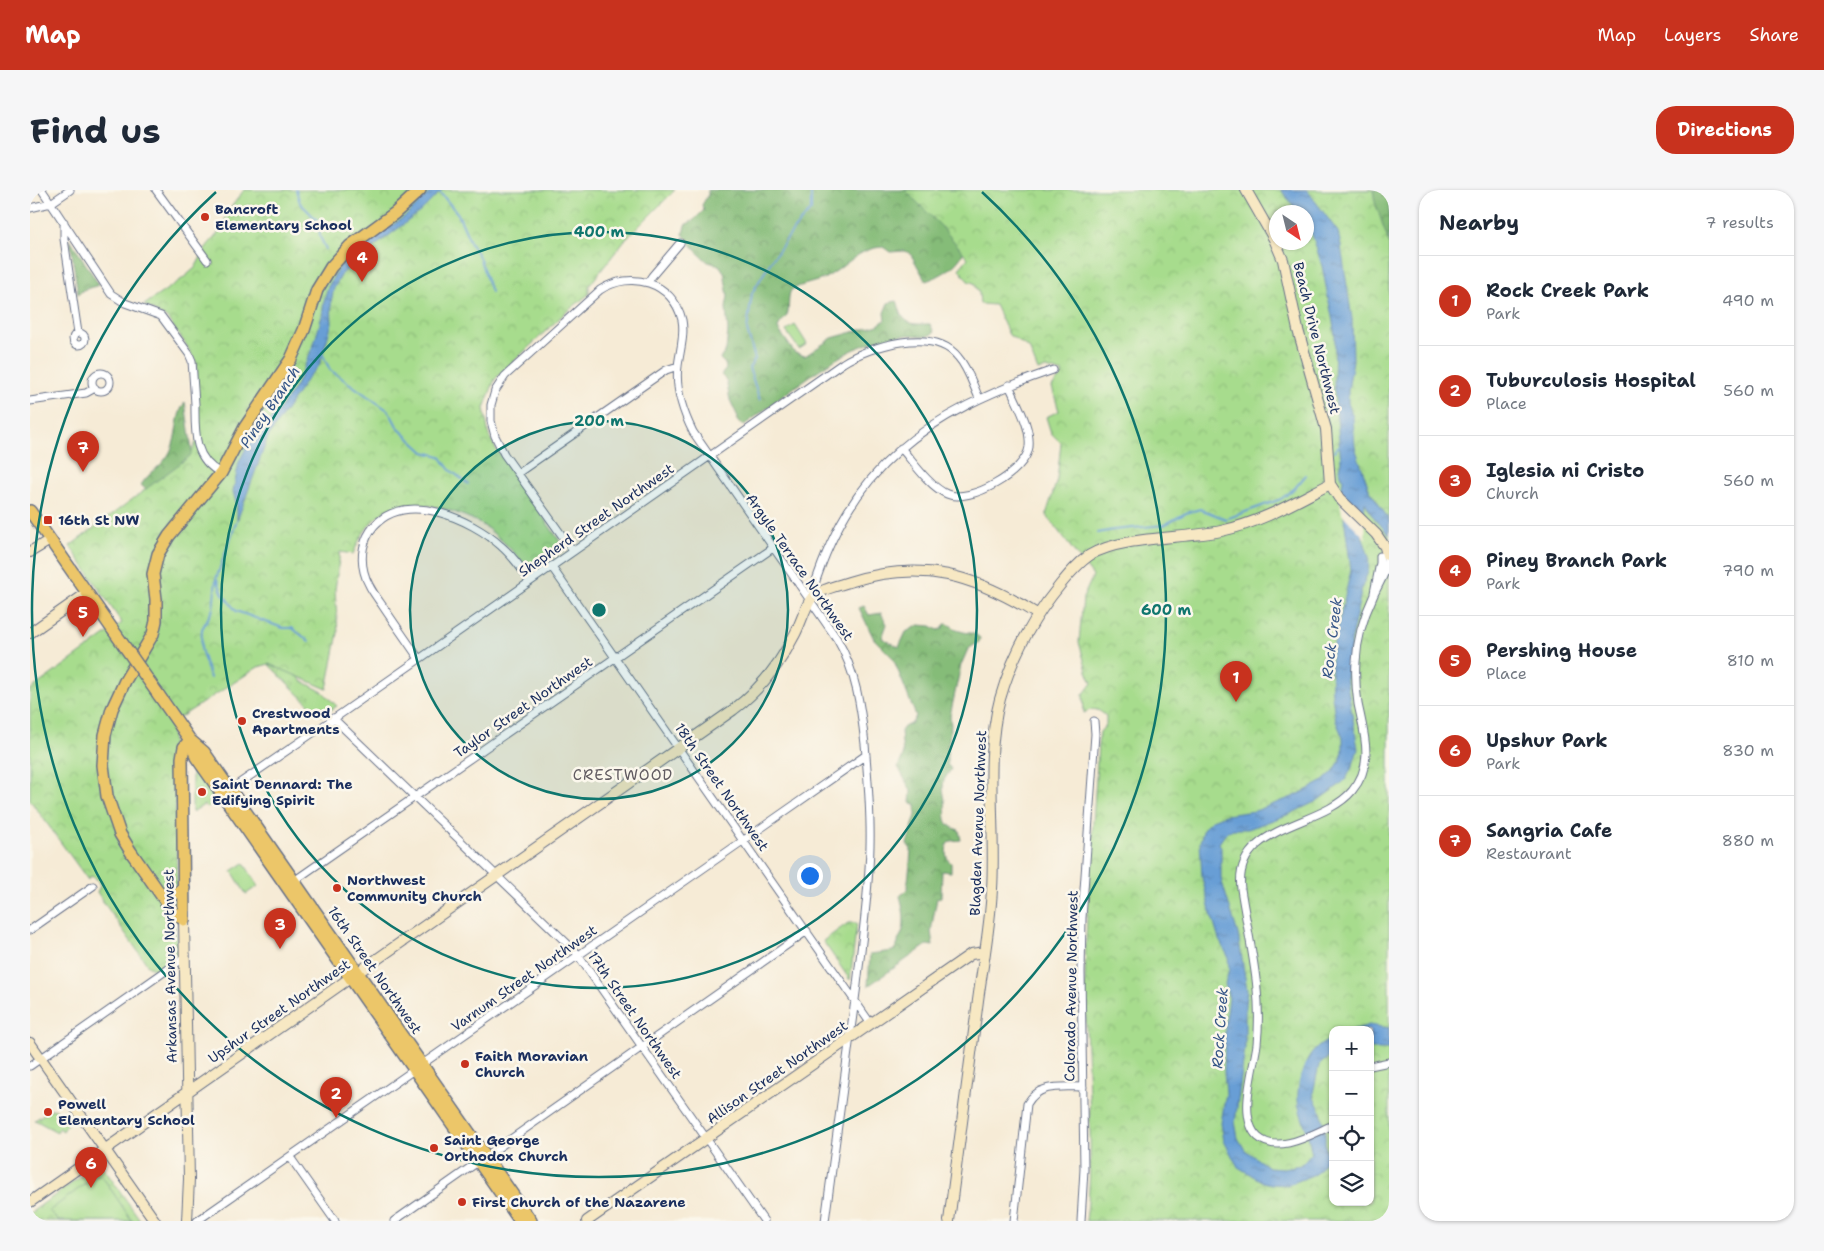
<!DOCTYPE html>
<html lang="en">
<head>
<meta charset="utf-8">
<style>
	body { margin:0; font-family:"Shantell Sans",sans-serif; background:#f6f6f7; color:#1f2937 }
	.controls { position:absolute; right:15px; bottom:15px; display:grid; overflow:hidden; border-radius:10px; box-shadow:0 1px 4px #0004 }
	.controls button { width:45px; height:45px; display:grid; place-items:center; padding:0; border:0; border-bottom:1px solid #e0e1e3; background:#fff; color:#1f2937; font:25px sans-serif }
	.compass { position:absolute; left:1239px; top:15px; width:45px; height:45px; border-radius:50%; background:#fff; box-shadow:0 1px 4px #0004; rotate:145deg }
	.you { position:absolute; left:779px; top:685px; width:18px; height:18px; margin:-12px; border:4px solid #fff; border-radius:50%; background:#1a73e8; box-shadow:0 0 0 8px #1a73e833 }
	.badge { display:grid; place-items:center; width:32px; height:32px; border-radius:50%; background:#c8321e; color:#fff; font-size:16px; font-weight:700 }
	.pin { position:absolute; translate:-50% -41px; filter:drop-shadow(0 1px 2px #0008) }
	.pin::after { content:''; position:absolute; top:26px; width:18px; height:15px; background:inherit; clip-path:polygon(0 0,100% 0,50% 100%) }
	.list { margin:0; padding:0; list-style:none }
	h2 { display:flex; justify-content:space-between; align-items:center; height:65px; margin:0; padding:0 20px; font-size:21px }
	h2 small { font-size:16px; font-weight:400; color:#747a83 }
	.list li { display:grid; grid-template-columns:32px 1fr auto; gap:15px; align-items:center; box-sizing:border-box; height:90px; padding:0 20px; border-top:1px solid #e0e1e3 }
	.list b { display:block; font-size:19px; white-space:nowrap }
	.list p { margin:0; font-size:16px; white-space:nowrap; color:#747a83 }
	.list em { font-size:16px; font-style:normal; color:#747a83 }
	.icon { flex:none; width:28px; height:28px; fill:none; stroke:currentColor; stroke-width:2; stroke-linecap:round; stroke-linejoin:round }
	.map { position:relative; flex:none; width:1359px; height:1031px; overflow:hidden; border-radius:20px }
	header { display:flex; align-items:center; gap:30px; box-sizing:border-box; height:70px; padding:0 25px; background:#c8321e; color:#fff }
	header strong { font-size:24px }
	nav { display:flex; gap:28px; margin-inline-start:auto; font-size:18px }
	.intro { display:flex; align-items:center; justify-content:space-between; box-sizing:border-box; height:120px; padding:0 30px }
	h1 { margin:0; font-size:35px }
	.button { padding:12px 22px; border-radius:20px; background:#c8321e; color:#fff; font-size:18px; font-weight:700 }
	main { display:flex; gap:30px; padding:0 30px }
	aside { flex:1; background:#fff; border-radius:20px; box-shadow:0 1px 4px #0004 }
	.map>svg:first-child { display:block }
	.grass { fill:url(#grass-tufts); stroke:#618676 }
	.forest { fill:url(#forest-crowns); stroke:#50766b }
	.park { fill:url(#park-crowns); stroke:#618676; fill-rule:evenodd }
	.pitch { fill:#a7dc8d; stroke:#618676 }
	.water { fill:url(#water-ripples); stroke:#42669a }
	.pier { fill:#f6ebd6 }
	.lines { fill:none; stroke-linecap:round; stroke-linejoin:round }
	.stream { stroke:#689ed5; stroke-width:2 }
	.street-casing { stroke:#687188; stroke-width:9 }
	.secondary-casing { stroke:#687188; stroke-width:12 }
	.primary-casing { stroke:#687188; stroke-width:14 }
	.street { stroke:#fff; stroke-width:7 }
	.secondary { stroke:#f7e8c3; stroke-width:10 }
	.primary { stroke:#ecc669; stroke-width:11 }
	.primary-bridge-casing { stroke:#687188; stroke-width:14; stroke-linecap:butt }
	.primary-bridge { stroke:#ecc669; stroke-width:11 }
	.ring { fill:none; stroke:#0f766e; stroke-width:2.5 }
	.poi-dot { fill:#c8321e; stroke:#fbf7ec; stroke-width:2 }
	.labels { text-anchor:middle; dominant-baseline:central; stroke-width:5; stroke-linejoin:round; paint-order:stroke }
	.poi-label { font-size:14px; font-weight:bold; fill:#1b2f5e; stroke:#fbf7ec; text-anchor:start }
	.street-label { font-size:14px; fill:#1b2f5e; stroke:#fbf7ec }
	.water-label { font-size:15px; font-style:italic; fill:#365688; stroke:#fbf7ec }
	.neighbourhood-label { font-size:15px; letter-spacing:1px; fill:#615b61; stroke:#fbf7ec }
	.centre { fill:#0f766e; stroke:#fbf7ec; stroke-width:2.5 }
	.ring-label { font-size:15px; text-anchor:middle; font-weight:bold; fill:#0f766e; stroke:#fbf7ec; stroke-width:5; stroke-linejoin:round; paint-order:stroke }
</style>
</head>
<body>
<header>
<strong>Map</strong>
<nav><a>Map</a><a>Layers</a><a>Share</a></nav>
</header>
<div class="intro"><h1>Find us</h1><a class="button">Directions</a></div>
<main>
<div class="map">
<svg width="1359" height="1031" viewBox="0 0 1359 1031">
	<defs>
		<pattern id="grass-tufts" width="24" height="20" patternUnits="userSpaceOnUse" patternTransform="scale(1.25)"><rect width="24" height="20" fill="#a7dc8d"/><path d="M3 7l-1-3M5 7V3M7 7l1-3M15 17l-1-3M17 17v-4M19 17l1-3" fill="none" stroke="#8fbd7c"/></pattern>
		<pattern id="forest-crowns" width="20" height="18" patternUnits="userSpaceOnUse" patternTransform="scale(1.25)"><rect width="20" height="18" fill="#85bc78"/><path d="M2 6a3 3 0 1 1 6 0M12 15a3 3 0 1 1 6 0" fill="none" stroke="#6c9966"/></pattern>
		<pattern id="park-crowns" width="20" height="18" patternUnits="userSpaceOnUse" patternTransform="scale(1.25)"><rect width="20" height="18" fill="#a7dc8d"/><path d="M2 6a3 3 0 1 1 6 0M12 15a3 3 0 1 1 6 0" fill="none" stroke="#8fbd7c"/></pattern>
		<pattern id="water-ripples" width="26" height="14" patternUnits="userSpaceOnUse" patternTransform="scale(1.25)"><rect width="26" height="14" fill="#689ed5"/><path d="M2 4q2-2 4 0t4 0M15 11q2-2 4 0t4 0" fill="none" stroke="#5581b0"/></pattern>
	</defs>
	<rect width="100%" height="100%" fill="#fbf7ec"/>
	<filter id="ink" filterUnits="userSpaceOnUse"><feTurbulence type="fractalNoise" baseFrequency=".02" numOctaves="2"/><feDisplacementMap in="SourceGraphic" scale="10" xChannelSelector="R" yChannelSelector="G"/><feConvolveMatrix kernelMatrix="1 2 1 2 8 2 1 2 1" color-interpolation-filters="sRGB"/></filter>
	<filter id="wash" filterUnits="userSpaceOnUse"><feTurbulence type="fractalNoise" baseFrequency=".0096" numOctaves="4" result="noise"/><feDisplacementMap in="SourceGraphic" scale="20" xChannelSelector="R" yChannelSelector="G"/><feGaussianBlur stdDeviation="1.12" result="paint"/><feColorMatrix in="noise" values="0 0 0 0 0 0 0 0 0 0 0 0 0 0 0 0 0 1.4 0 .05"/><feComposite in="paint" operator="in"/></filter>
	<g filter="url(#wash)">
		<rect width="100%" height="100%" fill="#f6ebd6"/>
		<path class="grass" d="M237 473 260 477 272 491 293 502 307 516 291 526Z"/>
		<path class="forest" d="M678 0H933C933 12 936 54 933 63 927 77 910 86 896 91L880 63 874 61 860 62 853 57C828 58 816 77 795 88 784 93 772 94 761 100 757 108 760 117 757 125 754 131 749 132 748 139L765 163 775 166 802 148 848 135 855 130 854 123 858 113 867 111C869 115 869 119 871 123 876 136 888 134 900 134L904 142C897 150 888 144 878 145 864 146 850 149 837 154 796 169 751 209 714 235L707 231 708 227 700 210 696 190 691 185 696 179 695 174 690 169 696 160 698 141 696 117 698 106 694 82 689 75 678 72 666 61 653 44 655 35 664 30 674 20 672 15 678 5Z
			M1311 0H1359V177Z
			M40 49 69 95 53 100 48 105Z
			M155 212 162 261 167 270 119 302 111 295C118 283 133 276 140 262 148 247 145 226 155 212Z
			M834 416 839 425 851 423 857 434 852 448 869 457 876 442 889 435 901 436 908 440 912 439 915 434C923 434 923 440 930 441 938 444 943 441 950 448L949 452 938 459 931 475 920 526 921 535 917 565V574L921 579C919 583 916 586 914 590 912 597 914 604 915 611 917 625 911 635 929 640L931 650 921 651 917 654C916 662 915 668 921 673V682L912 681 911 707 907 708 901 741 903 756 897 755 838 796 840 764 863 761 868 754C868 748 870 748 872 743 876 731 873 717 870 706L877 699 880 674 881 659 877 654 886 625V614L880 613 881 601 868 577 873 566 871 541 874 537 882 533 886 526 863 468 844 449 829 418Z"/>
		<path class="park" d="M214 0H645L594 51 559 96V104L535 123 465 189 454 218 459 246 466 259 535 359 503 383C490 369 477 354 462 342 449 331 434 325 418 320 370 306 342 317 323 364L310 362 305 400 308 443 297 499 239 474 228 477 146 530 142 543 145 586 147 692 145 735 148 764 141 771 126 780 119 777 74 713 67 702 70 696 67 689 61 686 58 690 0 610V500L92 433 40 356 160 266 168 248 167 174 155 153 137 128 114 115 152 89 165 78 177 56 191 40 199 20Z
			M875 0H1343L1345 12 1359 53V1031H1056C1066 952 1055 868 1055 788 1056 710 1064 632 1068 554L1070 542 1076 535V526C1068 519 1064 517 1054 523L1053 505 1062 493 1057 481 1049 452 1053 408 1063 386 1016 325 1027 290 1031 253 1021 243 1016 227 1029 221 1022 197 1033 183 1016 178 1008 181 999 158 979 145 965 115 950 114 949 103 944 93 938 91 929 79 938 68 911 36ZM1246 22H1276V52H1246ZM1303 840H1340V1012H1303Z
			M163 574 188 610 177 618 174 615 162 622V575Z
			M818 733H827L820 790 793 751Z
			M21 919 27 920 37 934 33 941 29 938 27 942 5 930Z
			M70 973 111 1031H0V1023Z"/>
		<path class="pitch" d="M765 135 777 154 769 159 756 141Z
			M214 673 228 696 216 704 202 681Z
			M67 985 72 986 102 1031H29L19 1021Z"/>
		<path class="water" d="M402 0H412L391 21 332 66 312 84 304 98 301 112 302 133 289 176 279 186 238 247 207 331V316L203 302 209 272 216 258 249 220 266 196 284 154 292 126 294 111 298 97 305 84 313 72 336 53 377 25Z
			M1251 0H1277L1308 42 1311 56 1322 129 1323 170 1318 200V213L1323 228 1325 257 1339 299 1359 330V345L1342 325 1335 312 1332 345 1339 367 1338 382 1332 397 1323 440 1316 488 1328 559 1323 575 1316 589 1311 594 1287 611 1260 624 1218 639H1203L1196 643 1189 653 1191 658V689L1208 744 1217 800 1215 814V858L1205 932 1208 948 1215 960 1238 977 1253 978 1271 975 1281 963C1280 946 1273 933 1269 917 1265 901 1272 875 1283 862 1288 856 1296 851 1303 848V864L1289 875 1283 903 1284 908 1291 921 1295 942V957L1297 965 1295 972 1285 984 1258 995 1242 994 1233 992 1208 977 1194 951 1191 933 1196 903 1194 883 1195 837 1199 808 1195 794 1199 780 1198 766 1189 750 1179 717 1172 687 1170 652 1174 638 1182 630 1195 625 1225 621 1265 606 1292 592 1303 582 1310 571 1313 562V548L1306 531 1304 519 1302 506 1301 477 1302 462 1321 380 1311 304 1313 289 1309 279 1311 271 1304 197 1305 146 1303 132 1292 76 1283 47 1277 33 1276 22H1268Z
			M1339 835 1359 838V859H1340V840H1323Z"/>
		<path class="pier" d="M1309 304 1336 330 1335 345 1336 349 1312 324Z"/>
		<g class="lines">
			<path class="stream" d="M266 0 270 13 289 32 290 47 296 59
				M408 0 428 24 441 54 449 67 461 102
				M292 163 300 180 359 221 368 238 394 262 410 266 419 279 438 294
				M730 210 719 178 725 169 717 140 722 103 742 70 764 39 781 20V0
				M1304 261 1311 254
				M1068 343 1083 340 1134 335 1156 323 1170 319 1196 329 1251 309 1265 298 1276 285
				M187 390 193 404 206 421 253 438H262L279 451
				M180 488 171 459 172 439 183 419 186 389 207 330"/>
		</g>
	</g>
	<g filter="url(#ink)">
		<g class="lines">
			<defs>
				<path id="street" d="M12 0 81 104 95 113 131 126 159 164 162 171C163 185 164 200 165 214 165 241 163 269 191 283
					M126 0 177 70
					M0 18 21 13 40 0
					M34 32V49L48 143
					M618 92 622 86 650 53
					M43 149a6 6 0 1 1 12 0a6 6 0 1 1-12 0Z
					M62 192a9 9 0 1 1 18 0a9 9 0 1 1-18 0Z
					M0 211 56 203 65 198
					M871 258C883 272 900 297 917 304 940 314 996 282 999 257 1001 236 987 214 979 195
					M488 283 636 180 648 176
					M543 361 474 264 465 246 461 231V215L465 201 475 186 570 100C601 80 643 92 652 130 655 145 650 160 648 176 645 198 653 222 663 242L807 449C826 481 831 518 835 554 838 588 841 622 840 656 839 703 832 749 827 795 817 874 805 952 795 1031
					M521 376 841 834
					M1344 403 1350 373V366
					M780 410C818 276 897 223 1023 180
					M389 469C377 451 364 433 352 415 345 405 337 395 334 382 330 366 333 349 344 336 377 300 441 329 471 356 483 366 491 378 500 391
					M303 528 545 761 734 1031
					M198 601 312 523 813 173C840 156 904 136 928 167 938 178 943 195 949 208
					M261 693 743 358
					M0 740 63 696
					M0 876 154 768
					M1340 876 1359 872
					M1303 935C1282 944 1248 965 1228 947 1207 928 1224 879 1227 854 1233 801 1219 751 1211 699 1203 634 1291 638 1322 601 1345 574 1334 544 1328 514 1326 500 1325 486 1326 472 1327 449 1333 428 1343 407 1349 392 1359 381 1357 365
					M260 967 305 1031
					M167 1031 836 565
					M364 1031 777 741
					M984 1031 997 914C1009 893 1032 897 1053 897
					M1051 1031 1054 979 1051 782 1052 728 1065 544 1064 531"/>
				<path id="secondary" d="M1216 0 1244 49 1253 70 1268 140 1296 239 1300 294 1309 308 1346 344 1355 357 1357 365
					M0 362 20 350
					M0 443 57 403
					M154 730 159 989 157 1031
					M0 853 125 1031
					M0 1012 703 520C730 500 750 474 765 444 770 435 776 415 781 409 790 399 807 396 819 392 892 369 944 385 1007 424
					M557 1031 941 764 955 762
					M919 1031C928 960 937 889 947 818 952 778 960 739 962 699 966 637 954 568 970 509 982 467 1002 429 1030 395 1039 384 1048 373 1060 365 1091 346 1154 349 1191 341 1230 333 1265 312 1300 294"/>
				<path id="primary" d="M0 321 83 440
					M128 504 160 550 174 562 501 1031
					M160 550 154 557 152 568 154 730 143 722 101 662 90 644 77 606 73 575 75 545 82 519 95 491 123 444 126 431V409L123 384 128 364 139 346 191 283 215 237 261 169 274 140 287 100 301 77 320 56 365 23 390 0
					M161 552 166 567 192 604 490 1031
					M132 706 142 705 154 698"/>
			</defs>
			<use href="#street" class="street-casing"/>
			<use href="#secondary" class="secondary-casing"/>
			<use href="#primary" class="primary-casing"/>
			<use href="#street" class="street"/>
			<use href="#secondary" class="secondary"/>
			<use href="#primary" class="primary"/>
			<defs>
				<path id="primary-bridge" d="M83 440 128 504"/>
			</defs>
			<use href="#primary-bridge" class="primary-bridge-casing"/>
			<use href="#primary-bridge" class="primary-bridge"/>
		</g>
	</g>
	<circle cx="569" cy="420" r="189" fill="#0f766e" fill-opacity=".12"/>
	<g class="ring">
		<circle cx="569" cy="420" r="189"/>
		<circle cx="569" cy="420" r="378"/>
		<path d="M952 2A567 567 0 1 1 186 2"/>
	</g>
	<g class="poi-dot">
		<circle cx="175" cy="27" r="5"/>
		<rect x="13" y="325" width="10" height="10" rx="2.5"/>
		<circle cx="212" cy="531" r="5"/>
		<circle cx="172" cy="602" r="5"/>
		<circle cx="307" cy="698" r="5"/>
		<circle cx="435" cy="874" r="5"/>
		<circle cx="18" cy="922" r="5"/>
		<circle cx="404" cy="958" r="5"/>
		<circle cx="432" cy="1012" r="5"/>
	</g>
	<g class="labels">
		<g class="poi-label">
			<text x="185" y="19">Bancroft<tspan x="185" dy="16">Elementary School</tspan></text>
			<text x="28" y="330">16th St NW</text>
			<text x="222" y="523">Crestwood<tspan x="222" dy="16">Apartments</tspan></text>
			<text x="182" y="594">Saint Dennard: The<tspan x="182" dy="16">Edifying Spirit</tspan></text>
			<text x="317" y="690">Northwest<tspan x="317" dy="16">Community Church</tspan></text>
			<text x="445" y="866">Faith Moravian<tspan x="445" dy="16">Church</tspan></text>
			<text x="28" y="914">Powell<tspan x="28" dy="16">Elementary School</tspan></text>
			<text x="414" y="950">Saint George<tspan x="414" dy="16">Orthodox Church</tspan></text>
			<text x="442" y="1012">First Church of the Nazarene</text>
		</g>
		<g class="street-label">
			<text transform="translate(1287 148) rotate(76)">Beach Drive Northwest</text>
			<text transform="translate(566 330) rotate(-35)">Shepherd Street Northwest</text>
			<text transform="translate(770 377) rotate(55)">Argyle Terrace Northwest</text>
			<text transform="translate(493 517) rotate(-35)">Taylor Street Northwest</text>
			<text transform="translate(692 597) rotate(55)">18th Street Northwest</text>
			<text transform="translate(948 633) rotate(-88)">Blagden Avenue Northwest</text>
			<text transform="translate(140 776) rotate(-91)">Arkansas Avenue Northwest</text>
			<text transform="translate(345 780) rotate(55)">16th Street Northwest</text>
			<text transform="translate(494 788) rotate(-35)">Varnum Street Northwest</text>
			<text transform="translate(1041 796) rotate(-89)">Colorado Avenue Northwest</text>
			<text transform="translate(249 821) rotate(-35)">Upshur Street Northwest</text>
			<text transform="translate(605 825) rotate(55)">17th Street Northwest</text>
			<text transform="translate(747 882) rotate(-35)">Allison Street Northwest</text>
		</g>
		<g class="water-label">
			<text transform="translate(240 217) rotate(-56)">Piney Branch</text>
			<text transform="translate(1302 448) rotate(-83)">Rock Creek</text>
			<text transform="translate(1190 838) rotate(-86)">Rock Creek</text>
		</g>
		<g class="neighbourhood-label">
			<text x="593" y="585">CRESTWOOD</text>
		</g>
	</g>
	<circle cx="569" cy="420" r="8" class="centre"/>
	<g class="ring-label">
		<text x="569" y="47">400 m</text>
		<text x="569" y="236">200 m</text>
		<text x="1136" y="425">600 m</text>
	</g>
</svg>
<div class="controls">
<button>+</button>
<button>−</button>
<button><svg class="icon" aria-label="locate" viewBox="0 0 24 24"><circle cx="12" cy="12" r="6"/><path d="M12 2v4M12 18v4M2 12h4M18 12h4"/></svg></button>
<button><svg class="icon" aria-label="layers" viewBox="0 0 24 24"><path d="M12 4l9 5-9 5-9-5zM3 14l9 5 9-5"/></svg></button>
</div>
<svg class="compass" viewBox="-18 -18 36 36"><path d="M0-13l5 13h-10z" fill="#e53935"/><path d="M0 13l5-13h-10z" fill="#747a83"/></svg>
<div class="you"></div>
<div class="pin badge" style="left:1206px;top:512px">1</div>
<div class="pin badge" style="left:306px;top:928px">2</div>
<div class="pin badge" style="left:250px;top:759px">3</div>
<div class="pin badge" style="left:332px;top:92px">4</div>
<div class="pin badge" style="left:53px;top:447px">5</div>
<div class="pin badge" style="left:61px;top:998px">6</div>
<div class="pin badge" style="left:53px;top:282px">7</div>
</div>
<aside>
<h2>Nearby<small>7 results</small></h2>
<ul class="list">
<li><span class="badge">1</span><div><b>Rock Creek Park</b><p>Park</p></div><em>490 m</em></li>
<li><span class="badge">2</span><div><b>Tuburculosis Hospital</b><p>Place</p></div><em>560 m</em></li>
<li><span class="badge">3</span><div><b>Iglesia ni Cristo</b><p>Church</p></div><em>560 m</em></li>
<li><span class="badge">4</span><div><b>Piney Branch Park</b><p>Park</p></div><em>790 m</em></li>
<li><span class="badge">5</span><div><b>Pershing House</b><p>Place</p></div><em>810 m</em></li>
<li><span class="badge">6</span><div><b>Upshur Park</b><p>Park</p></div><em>830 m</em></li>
<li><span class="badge">7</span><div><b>Sangria Cafe</b><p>Restaurant</p></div><em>880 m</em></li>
</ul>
</aside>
</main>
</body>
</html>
